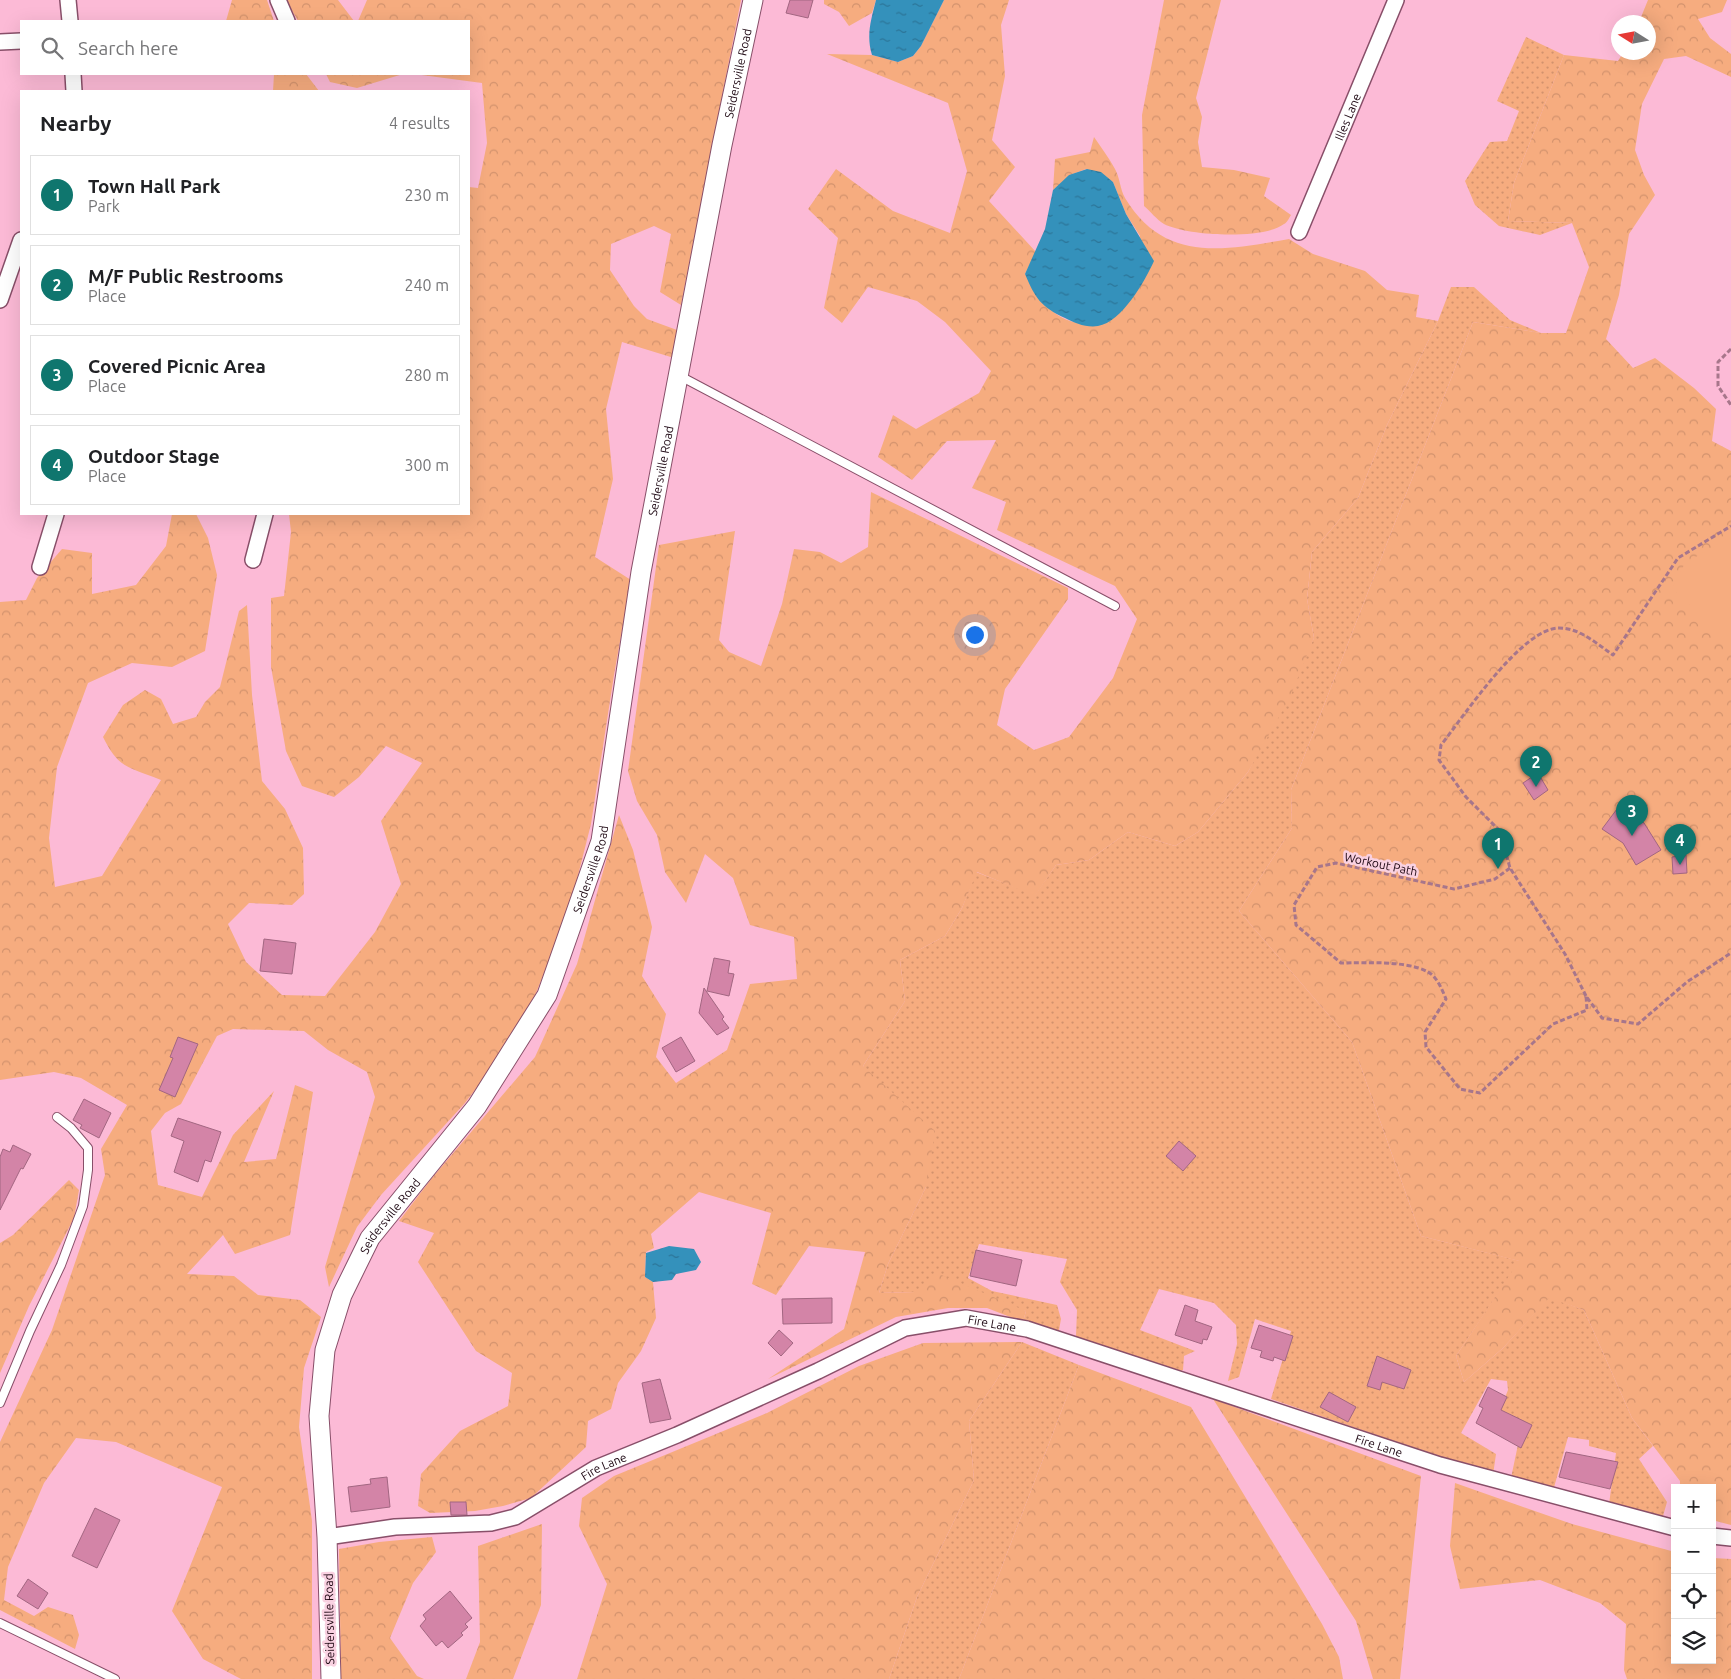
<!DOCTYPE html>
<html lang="en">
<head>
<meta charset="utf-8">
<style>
	body { margin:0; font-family:Ubuntu,sans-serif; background:#f2f2f2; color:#202124 }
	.controls { position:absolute; right:15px; bottom:15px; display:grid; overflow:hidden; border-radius:0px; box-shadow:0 5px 20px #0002 }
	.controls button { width:45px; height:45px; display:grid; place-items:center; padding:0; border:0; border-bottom:1px solid #e0e0e0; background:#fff; color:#202124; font:25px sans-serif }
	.compass { position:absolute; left:1611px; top:15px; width:45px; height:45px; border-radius:50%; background:#fff; box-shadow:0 5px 20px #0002; rotate:281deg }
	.you { position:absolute; left:974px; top:634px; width:18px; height:18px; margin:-12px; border:4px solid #fff; border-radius:50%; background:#1a73e8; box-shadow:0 0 0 8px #1a73e833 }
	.badge { display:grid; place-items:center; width:32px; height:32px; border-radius:50%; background:#0f766e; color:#fff; font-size:16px; font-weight:700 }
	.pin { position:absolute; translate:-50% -41px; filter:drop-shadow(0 1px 2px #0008) }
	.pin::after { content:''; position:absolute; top:26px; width:18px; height:15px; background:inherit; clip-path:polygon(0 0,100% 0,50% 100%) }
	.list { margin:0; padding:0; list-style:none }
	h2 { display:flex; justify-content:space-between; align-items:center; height:65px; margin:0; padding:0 20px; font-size:21px }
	h2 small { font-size:16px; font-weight:400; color:#757577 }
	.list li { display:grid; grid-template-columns:32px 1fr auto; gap:15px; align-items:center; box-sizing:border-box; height:80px; margin:0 10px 10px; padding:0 10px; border:1px solid #e0e0e0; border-radius:0px }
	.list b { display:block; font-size:19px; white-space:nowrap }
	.list p { margin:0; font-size:16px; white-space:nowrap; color:#757577 }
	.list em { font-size:16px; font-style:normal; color:#757577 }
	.icon { flex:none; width:28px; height:28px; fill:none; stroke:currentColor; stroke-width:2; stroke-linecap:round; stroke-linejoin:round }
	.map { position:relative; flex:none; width:1731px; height:1679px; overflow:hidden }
	.search { position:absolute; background:#fff; box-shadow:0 5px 20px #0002; left:20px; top:20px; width:450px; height:55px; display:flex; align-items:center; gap:12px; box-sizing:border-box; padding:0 18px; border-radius:0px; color:#757577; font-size:19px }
	.panel { position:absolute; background:#fff; box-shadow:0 5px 20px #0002; left:20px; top:90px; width:450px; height:425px; border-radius:0px }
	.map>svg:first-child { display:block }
	.grass { fill:url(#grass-dots) }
	.forest { fill:url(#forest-crowns) }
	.pitch { fill:#f6ac7f }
	.water { fill:url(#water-ripples) }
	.building { fill:#d384a7; stroke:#a26681 }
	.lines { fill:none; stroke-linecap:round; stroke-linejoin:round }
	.service-casing { stroke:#884f69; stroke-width:10 }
	.minor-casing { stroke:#884f69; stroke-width:18 }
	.tertiary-casing { stroke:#884f69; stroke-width:21 }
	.path { stroke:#a7768b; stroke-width:3; stroke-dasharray:5 2.5; stroke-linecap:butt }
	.service { stroke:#fff; stroke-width:8 }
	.minor { stroke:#fff; stroke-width:15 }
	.tertiary { stroke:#fff; stroke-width:19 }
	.labels { text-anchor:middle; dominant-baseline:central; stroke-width:5; stroke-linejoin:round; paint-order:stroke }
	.street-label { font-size:12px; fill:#1d0712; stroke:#f9d1e1 }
</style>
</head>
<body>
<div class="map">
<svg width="1731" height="1679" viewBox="0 0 1731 1679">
	<defs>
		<pattern id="grass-dots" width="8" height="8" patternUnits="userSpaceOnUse" patternTransform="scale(1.25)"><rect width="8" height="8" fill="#f6ac7f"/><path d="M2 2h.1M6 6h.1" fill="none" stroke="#d2926d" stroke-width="1.8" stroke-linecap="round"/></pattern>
		<pattern id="forest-crowns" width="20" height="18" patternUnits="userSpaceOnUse" patternTransform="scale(1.25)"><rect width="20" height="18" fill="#f6ac7f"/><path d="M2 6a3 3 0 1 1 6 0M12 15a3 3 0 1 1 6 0" fill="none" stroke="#d2926d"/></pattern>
		<pattern id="water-ripples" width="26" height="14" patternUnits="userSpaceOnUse" patternTransform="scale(1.25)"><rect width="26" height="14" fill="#3491bb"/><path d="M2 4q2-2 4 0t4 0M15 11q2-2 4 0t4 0" fill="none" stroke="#2b7497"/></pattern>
	</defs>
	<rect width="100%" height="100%" fill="#fcbad6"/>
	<path class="grass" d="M1526 37 1564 55 1514 183 1508 221 1572 223 1540 235 1499 226 1475 205 1465 181 1490 142 1507 141 1519 111 1497 101Z
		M1451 287H1474L1510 320 1541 333 1473 322 1291 790 1292 828 1239 911 1352 1042 1421 1236 1520 1261 1456 1356 1464 1382 1503 1348 1549 1297 1584 1310 1632 1418 1653 1446 1639 1459 1667 1502 1663 1516 1609 1504 1616 1453 1589 1446V1440L1568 1437 1553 1491 1511 1478 1520 1435 1498 1415 1508 1390 1507 1381 1491 1379 1461 1433 1496 1454 1493 1475 1271 1399 1291 1331 1255 1319 1239 1377 1228 1381 1237 1344 1236 1325 1214 1303 1159 1289 1140 1330 1195 1351 1184 1356 1183 1370 1176 1373 1086 1344 1076 1336 1077 1310 1060 1282 1067 1259 979 1244 968 1278 992 1291 1057 1305 1061 1319 1059 1330 1051 1331 1023 1322 1026 1311 915 1292 879 1293 888 1264 926 1187 863 1066 905 1001 900 960 945 936 962 908 976 872 1035 895 1056 865 1089 860 1128 832 1175 846 1198 832 1248 772 1314 638 1307 599 1312 552 1358 498 1387 425 1438 321Z
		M1022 1342 1079 1365 959 1679H889L917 1597 974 1480 969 1421Z"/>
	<path class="forest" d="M232 0H267L274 21H226Z
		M286 0H338L354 21H298Z
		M367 0H741L681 305 660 292 671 234 654 226 611 244 610 270 634 306 647 319 677 330 674 358 622 342 606 409 613 479 595 557 631 580 614 675 591 824 569 911 536 993 503 1053 465 1103 381 1195 357 1227 329 1287 325 1267 375 1097 367 1072 328 1050 304 1031 233 1029 217 1036 181 1104 165 1113 151 1131 158 1185 202 1197 233 1135 274 1091 244 1162 276 1159 295 1085 313 1092 290 1235 235 1254 223 1235 187 1274 234 1276 258 1295 300 1300 321 1317 304 1368 299 1427 312 1521V1679H241L203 1659 172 1611 222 1487 116 1442 76 1438 44 1483 8 1567 4 1600 34 1616 48 1607 73 1615 79 1635 75 1649 0 1610V1442L52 1330 105 1175 101 1149 127 1105 81 1078 54 1072 0 1080V602L26 600 37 578 62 549 92 553V594L136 585 166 546 172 514H196L208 538 217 575 205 651 172 667 132 663 88 683 57 767 49 838 55 887 102 876 161 780C130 767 119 770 103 737L123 705 145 690 161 699 173 724 196 717 205 702 220 687 239 611 247 605 252 695 262 781 285 809 303 848 304 894 292 905 249 903 228 924 246 962 282 995 325 996 375 932 401 884 381 821 422 763 386 746 359 777 334 797 302 786 286 751 271 667V598L284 596 291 532 289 514H469V187L478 188 487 143 482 83 414 74H469V21H358Z
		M824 0H876L872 13 849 26 839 12 824 4Z
		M944 0H1009L1001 25 1005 76 992 140 1015 167 989 201 1036 252 1025 274C1049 310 1053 322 1098 326L1140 236 1126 214 1113 182 1086 169 1070 175 1053 190 1055 159 1090 152 1094 137C1101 147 1109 158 1115 169 1120 178 1120 189 1125 198 1165 264 1225 250 1289 239L1313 254 1365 271 1387 290 1419 295 1416 317 1438 321 1387 425 1358 498 1312 552 1307 599 1314 638 1290 697 1248 772 1198 832 1175 846 1128 832 1089 860 1056 865 1035 896 977 872 962 908 945 936 900 960 905 1001 863 1066 935 1131 926 1187 888 1264 879 1293 915 1292 939 1274 1026 1311 1023 1322 987 1308H948L896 1317 768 1379 844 1329 865 1252 809 1246 776 1295 752 1284 771 1213 699 1192 651 1234 654 1248 646 1252 645 1277 653 1282 656 1318 641 1351 618 1383 611 1409 588 1421 586 1447 531 1498 503 1506 475 1511 430 1513 418 1506 421 1474 460 1431 508 1406 512 1373 476 1351 418 1262 434 1233 399 1221 432 1178 535 1057 577 964 619 815 633 850 652 927 642 976 666 1014 656 1057 676 1083 727 1050 750 984 797 979 794 937 750 925 733 878 705 854 686 903 665 872 657 835 637 801 628 771 659 545 735 531 719 640 729 652 761 666 782 604 794 549 820 552 841 563 868 547 871 492 1068 588V599L1005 689 997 725 1034 750 1069 737 1113 678 1137 619 1115 586 997 530 1006 502 972 488 996 440 947 441 912 480 878 457 893 415 916 429 979 393 991 371 945 322 917 301 868 287 842 323 824 308 838 238 808 209 836 169 893 211 950 233 967 171 948 103 827 54 872 55 898 62 913 56 921 46Z
		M1164 0H1221L1196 98 1202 117 1198 142 1202 167 1234 170 1270 178 1264 196 1291 215C1289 218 1287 223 1284 224 1263 240 1187 236 1164 224 1157 220 1150 211 1144 206L1142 115Z
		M1648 0H1727L1722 12 1698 19 1710 38 1731 54V77L1686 56 1664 59 1642 104 1635 150 1644 175 1655 195 1629 234 1619 295 1606 339 1633 368 1655 358 1694 388 1716 409 1712 441 1731 451V1525L1712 1520V1488H1680V1481L1632 1418 1584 1310 1549 1298 1503 1348 1464 1382 1456 1356 1519 1261 1421 1236 1352 1042 1239 911 1292 828 1291 790 1473 322 1541 333H1566L1589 267 1572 223 1508 221 1514 183 1564 55 1618 61 1623 53 1648 52V22H1639Z
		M274 74H306L319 91H273Z
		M326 74H403L357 88 330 82Z
		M69 1180 79 1190 74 1218 29 1306 0 1373V1243L13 1235Z
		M1022 1342 969 1421 974 1480 917 1597 889 1679H577L607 1584 579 1526 582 1498 614 1476 767 1413 859 1366 923 1343Z
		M1079 1365 1191 1407 1322 1624 1339 1657 1343 1679H959Z
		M1213 1399 1421 1476 1400 1679H1373L1356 1621Z
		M1455 1483 1572 1524 1675 1552V1660H1712V1558L1731 1559V1679H1627L1624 1670 1626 1624 1600 1603 1540 1580 1460 1589 1450 1546Z
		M542 1524 541 1605 513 1679H466L480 1642 478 1546Z
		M432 1537 436 1552 413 1583 390 1638 417 1676 424 1679H341L339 1549 379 1542Z"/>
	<path class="pitch" d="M1731 537V646L1672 588 1685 563Z"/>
	<path class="water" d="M876 0H944L921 46 913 56 898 62 872 55C866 35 871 20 876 0Z
		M1087 169 1101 172 1113 182 1126 214 1154 261C1145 281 1122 322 1098 326 1087 328 1074 323 1065 318 1041 307 1035 298 1025 274L1045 229 1053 190 1069 175Z
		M669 1246 694 1249 701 1262 696 1270 676 1274 672 1280 653 1282 645 1277 646 1253Z"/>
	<path class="building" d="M790 0H813L808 18 786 13Z
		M1538 773 1548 790 1534 800 1523 783Z
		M1620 805 1644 823 1661 850 1636 865 1623 843 1602 829Z
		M1686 855 1687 873 1673 874 1672 857Z
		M264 939 296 943 292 974 260 971Z
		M714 958 730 961 728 973 734 974 729 996 707 991Z
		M704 988 724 1017 722 1019 729 1028 717 1035 699 1013Z
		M178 1037 198 1044 175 1097 159 1090 173 1058 170 1057Z
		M681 1037 695 1061 676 1072 662 1048Z
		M84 1099 111 1113 99 1138 80 1128 82 1125 73 1120Z
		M178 1118 221 1132 211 1162 205 1160 198 1182 174 1172 184 1141 171 1136Z
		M1179 1141 1196 1156 1183 1171 1166 1156Z
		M13 1145 31 1154 23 1169 21 1168 0 1210V1157L3 1149 10 1152Z
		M976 1250 1022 1260 1016 1286 970 1276Z
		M832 1298V1323L783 1324 782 1299Z
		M1185 1305 1198 1310 1195 1321 1212 1327 1207 1340 1203 1339 1202 1344 1175 1335Z
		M1259 1325 1293 1336 1285 1361 1274 1357 1273 1361 1260 1357 1262 1351 1251 1348Z
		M779 1330 793 1343 781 1356 768 1343Z
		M1377 1356 1411 1370 1404 1389 1382 1382 1380 1390 1367 1386Z
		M660 1379 671 1419 650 1423 642 1383Z
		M1488 1387 1507 1397 1501 1410 1532 1425 1521 1448 1476 1423 1483 1408 1479 1406Z
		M1329 1392 1356 1407 1348 1422 1320 1407Z
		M1566 1452 1618 1462 1610 1489 1559 1477Z
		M387 1477 390 1507 351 1512 348 1487 371 1484 370 1479Z
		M450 1502H466L467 1515H451Z
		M95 1508 120 1520 97 1568 72 1556Z
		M28 1579 48 1593 38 1609 17 1596Z
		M450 1591 472 1618 465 1624 468 1627 461 1633 463 1635 448 1648 442 1641 436 1646 420 1626 426 1619 423 1615Z"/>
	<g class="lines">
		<defs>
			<path id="service" d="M680 376 1115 606
				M0 1403 30 1331 61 1265 83 1206 88 1170V1148L71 1128 57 1117
				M0 1623 115 1679"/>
			<g id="minor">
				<path d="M68 0 70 21"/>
				<path d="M278 0 287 21"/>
				<path d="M0 42 21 41"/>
				<path d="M73 74 74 91"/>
				<path id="s1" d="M1299 232 1396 0"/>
				<path d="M0 300 21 240"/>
				<path d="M253 560 265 514"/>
				<path d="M40 567 56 514"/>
				<path d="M1712 1536 1731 1538"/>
				<path id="s2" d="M327 1537 395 1527 491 1523 515 1517 596 1468 677 1435 818 1371 905 1328 966 1318 1027 1329 1440 1465 1675 1528"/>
			</g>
			<g id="tertiary">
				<path id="s3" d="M331 1679 327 1537 319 1416 325 1350 342 1295 370 1238 477 1106 547 995 601 841 641 572 722 145 753 0"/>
			</g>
		</defs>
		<use href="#service" class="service-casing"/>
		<use href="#minor" class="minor-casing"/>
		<use href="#tertiary" class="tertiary-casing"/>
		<path class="path" d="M1731 349 1718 362V386L1731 405
			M1510 868 1495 879 1454 889 1336 863 1317 867 1294 905 1296 925 1341 963C1363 963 1421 959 1435 978 1440 984 1443 992 1446 999L1425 1032 1426 1047 1460 1089 1480 1093 1553 1024 1587 1010 1586 996 1602 1018 1638 1024 1687 982 1731 953
			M1586 996 1565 954 1510 868 1500 831 1466 797 1439 760 1441 745C1464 716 1522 628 1559 628 1580 628 1597 644 1613 655L1678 558 1731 526"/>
		<use href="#service" class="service"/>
		<use href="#minor" class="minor"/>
		<use href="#tertiary" class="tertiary"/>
	</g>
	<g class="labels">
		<g class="street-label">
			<text stroke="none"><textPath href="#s3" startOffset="1695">Seidersville Road</textPath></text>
			<text stroke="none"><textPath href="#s1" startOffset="125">Illes Lane</textPath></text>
			<text stroke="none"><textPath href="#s3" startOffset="1290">Seidersville Road</textPath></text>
			<text transform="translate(1381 864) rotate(12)">Workout Path</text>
			<text stroke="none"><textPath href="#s3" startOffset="885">Seidersville Road</textPath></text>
			<text stroke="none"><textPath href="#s3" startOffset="480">Seidersville Road</textPath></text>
			<text stroke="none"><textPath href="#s2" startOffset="712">Fire Lane</textPath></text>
			<text stroke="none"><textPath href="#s2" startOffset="1118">Fire Lane</textPath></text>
			<text stroke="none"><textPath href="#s2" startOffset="292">Fire Lane</textPath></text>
			<text transform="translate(329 1619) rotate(-91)">Seidersville Road</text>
		</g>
	</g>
</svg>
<div class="controls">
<button>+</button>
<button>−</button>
<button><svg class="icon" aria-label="locate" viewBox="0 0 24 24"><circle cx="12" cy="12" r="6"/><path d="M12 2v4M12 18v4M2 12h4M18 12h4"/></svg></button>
<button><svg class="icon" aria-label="layers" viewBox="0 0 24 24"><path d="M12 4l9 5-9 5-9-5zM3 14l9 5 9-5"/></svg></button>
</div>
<svg class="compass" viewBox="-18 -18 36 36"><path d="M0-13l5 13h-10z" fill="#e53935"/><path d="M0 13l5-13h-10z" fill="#757577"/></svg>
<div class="you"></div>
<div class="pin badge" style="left:1498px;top:869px">1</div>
<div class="pin badge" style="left:1536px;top:787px">2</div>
<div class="pin badge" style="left:1632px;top:836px">3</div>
<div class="pin badge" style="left:1680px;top:865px">4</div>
<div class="search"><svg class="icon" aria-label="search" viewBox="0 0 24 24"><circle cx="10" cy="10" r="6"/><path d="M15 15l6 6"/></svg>Search here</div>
<section class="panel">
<h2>Nearby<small>4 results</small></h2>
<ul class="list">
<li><span class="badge">1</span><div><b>Town Hall Park</b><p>Park</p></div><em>230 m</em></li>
<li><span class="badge">2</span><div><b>M/F Public Restrooms</b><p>Place</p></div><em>240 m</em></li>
<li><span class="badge">3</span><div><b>Covered Picnic Area</b><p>Place</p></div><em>280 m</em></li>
<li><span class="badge">4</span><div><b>Outdoor Stage</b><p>Place</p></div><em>300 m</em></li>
</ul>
</section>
</div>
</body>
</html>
